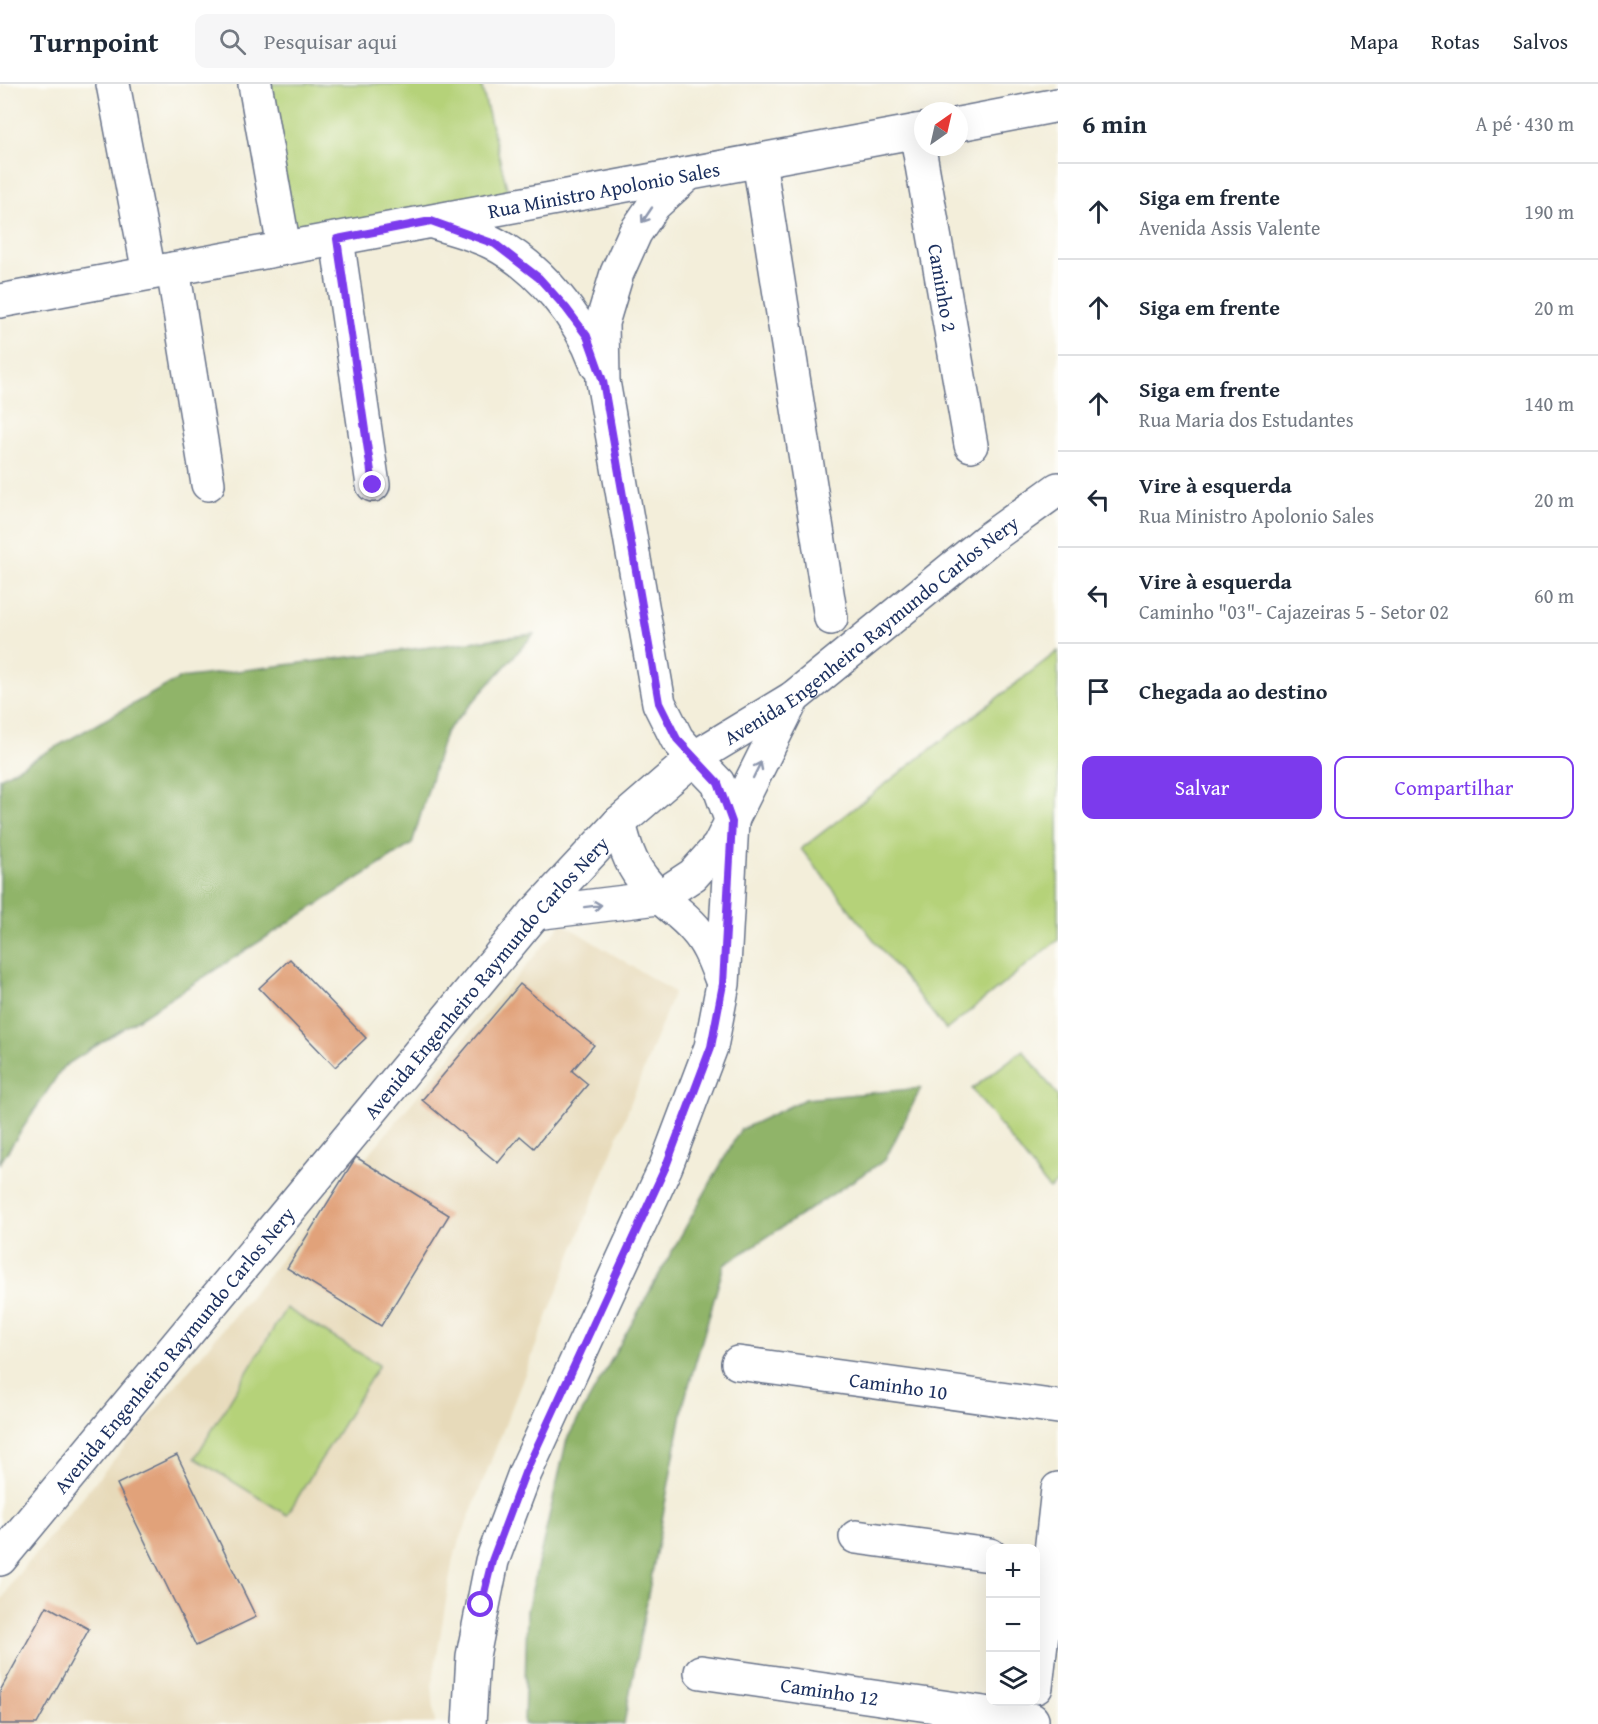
<!DOCTYPE html>
<html lang="pt">
<head>
<meta charset="utf-8">
<style>
	body { margin:0; font-family:"Gentium Book Plus",serif; background:#f6f6f7; color:#1f2937 }
	.controls { position:absolute; right:18px; bottom:18px; display:grid; overflow:hidden; border-radius:12px; box-shadow:0 6px 24px #0002 }
	.controls button { width:54px; height:54px; display:grid; place-items:center; padding:0; border:0; border-bottom:2px solid #e0e1e3; background:#fff; color:#1f2937; font:30px sans-serif }
	.compass { position:absolute; left:914px; top:18px; width:54px; height:54px; border-radius:50%; background:#fff; box-shadow:0 6px 24px #0002; rotate:34deg }
	.stop { position:absolute; width:18px; height:18px; margin:-14px; border:4px solid #7c3aed; border-radius:50%; background:#fff }
	.stop.end { background:#7c3aed; border-color:#fff; box-shadow:0 2px 6px #0008 }
	.list { margin:0; padding:0; list-style:none }
	h2 { display:flex; justify-content:space-between; align-items:center; height:78px; margin:0; padding:0 24px; font-size:26px }
	h2 small { font-size:20px; font-weight:400; color:#747a83 }
	.list li { display:grid; grid-template-columns:39px 1fr auto; gap:18px; align-items:center; box-sizing:border-box; height:96px; padding:0 24px; border-top:2px solid #e0e1e3 }
	.list b { display:block; font-size:22px; white-space:nowrap }
	.list p { margin:0; font-size:20px; white-space:nowrap; color:#747a83 }
	.list em { font-size:20px; font-style:normal; color:#747a83 }
	.actions { display:flex; gap:12px; padding:18px 24px }
	.actions a { flex:1; padding:14px 0; border:2px solid #7c3aed; border-radius:12px; text-align:center; font-size:21px; color:#7c3aed }
	.actions .main { background:#7c3aed; color:#fff }
	.icon { flex:none; width:33px; height:33px; fill:none; stroke:currentColor; stroke-width:2; stroke-linecap:round; stroke-linejoin:round }
	.map { position:relative; flex:none; width:1058px; height:1640px; overflow:hidden }
	header { display:flex; align-items:center; gap:36px; box-sizing:border-box; height:84px; padding:0 30px; background:#fff; border-bottom:2px solid #e0e1e3 }
	header strong { font-size:28px }
	nav { display:flex; gap:33px; margin-inline-start:auto; font-size:21px }
	.search { width:420px; height:54px; background:#f6f6f7; display:flex; align-items:center; gap:15px; box-sizing:border-box; padding:0 21px; border-radius:12px; color:#747a83; font-size:22px }
	main { display:flex }
	aside { flex:1; background:#fff }
	.map>svg:first-child { display:block }
	.built { fill:#e7daba }
	.green { fill:#b5d279; stroke:#68806c; stroke-width:1.5 }
	.forest { fill:#90b469; stroke:#567264; stroke-width:1.5 }
	.building { fill:#e1a27a }
	.lines { fill:none; stroke-linecap:round; stroke-linejoin:round }
	.street-casing { stroke:#677289; stroke-width:36 }
	.secondary-casing { stroke:#677289; stroke-width:36 }
	.street { stroke:#fff; stroke-width:33 }
	.secondary { stroke:#fff; stroke-width:33 }
	.oneway { stroke:#8d97ae }
	.route { stroke:#7c3aed; stroke-width:8 }
	.labels { text-anchor:middle; dominant-baseline:central; stroke-width:4.5; stroke-linejoin:round; paint-order:stroke }
	.street-label { font-size:20px; fill:#1b2f5e; stroke:#fdfcf7 }
</style>
</head>
<body>
<header>
<strong>Turnpoint</strong>
<div class="search"><svg class="icon" aria-label="search" viewBox="0 0 24 24"><circle cx="10" cy="10" r="6"/><path d="M15 15l6 6"/></svg>Pesquisar aqui</div>
<nav><a>Mapa</a><a>Rotas</a><a>Salvos</a></nav>
</header>
<main>
<div class="map">
<svg width="1058" height="1640" viewBox="0 0 1058 1640">
	<rect width="100%" height="100%" fill="#fdfcf7"/>
	<filter id="ink" filterUnits="userSpaceOnUse"><feTurbulence type="fractalNoise" baseFrequency=".0167" numOctaves="2"/><feDisplacementMap in="SourceGraphic" scale="12" xChannelSelector="R" yChannelSelector="G"/><feConvolveMatrix kernelMatrix="1 2 1 2 8 2 1 2 1" color-interpolation-filters="sRGB"/></filter>
	<filter id="wash" filterUnits="userSpaceOnUse"><feTurbulence type="fractalNoise" baseFrequency=".008" numOctaves="4" result="noise"/><feDisplacementMap in="SourceGraphic" scale="24" xChannelSelector="R" yChannelSelector="G"/><feGaussianBlur stdDeviation="1.35" result="paint"/><feColorMatrix in="noise" values="0 0 0 0 0 0 0 0 0 0 0 0 0 0 0 0 0 1.4 0 .05"/><feComposite in="paint" operator="in"/></filter>
	<g filter="url(#wash)">
		<rect width="100%" height="100%" fill="#f3eeda"/>
		<path class="built" d="M562 839 674 908 453 1474 432 1602 435 1640H0V1519L15 1494Z"/>
		<path class="green" d="M263 0H481L509 112 293 154Z
			M1058 567V856L946 946 801 765Z
			M1023 966 1058 1012V1098L1049 1105 972 1005Z
			M286 1224 379 1281 287 1431 195 1374Z"/>
		<path class="forest" d="M534 550 445 649 412 760 63 983 0 1079V694L180 594Z
			M921 1004 885 1076 724 1181 684 1318 624 1640H524L527 1527 567 1355 740 1046 805 1015Z"/>
		<g id="blocks">
			<path class="building" d="M290 875 366 954 335 983 259 904Z
				M520 900 594 961 572 987 588 1000 534 1064 520 1052 498 1079 422 1016Z
				M356 1073 449 1131 381 1242 287 1184Z
				M177 1371 256 1533 196 1562 117 1400Z
				M47 1522 89 1545 37 1640H0V1607Z"/>
		</g>
	</g>
	<g filter="url(#ink)">
		<use href="#blocks" fill-opacity="0" stroke="#677289" stroke-width="1.5"/>
		<g class="lines">
			<defs>
				<g id="street">
					<path d="M113 0 149 189"/>
					<path d="M255 0 284 164"/>
					<path d="M959 40 1058 21"/>
					<path id="s1" d="M916 47 971 361"/>
					<path d="M759 77 831 534"/>
					<path d="M688 90 654 121 635 149 617 189 602 239 603 297 659 619 677 655 694 674"/>
					<path d="M436 139C455 145 476 150 493 159 540 184 579 232 597 281"/>
					<path d="M337 155 373 401"/>
					<path d="M173 185 208 400"/>
					<path id="s2" d="M0 217 923 46"/>
					<path id="s3" d="M738 1279 1058 1323"/>
					<path d="M856 1453 990 1471"/>
					<path id="s4" d="M701 1588 1032 1636"/>
					<path d="M1036 1603 1058 1405"/>
				</g>
				<g id="secondary">
					<path d="M619 739C624 758 629 778 642 794 657 815 679 826 695 845 708 859 714 876 721 894"/>
					<path d="M535 829 658 814 693 791 719 762 793 614"/>
					<path id="s5" d="M0 1475 535 829 619 739 694 674 793 614 987 456 1058 405"/>
					<path d="M469 1640 473 1572 492 1477 525 1389 666 1082 711 963 723 900 732 738 718 699 694 674"/>
				</g>
			</defs>
			<use href="#street" class="street-casing"/>
			<use href="#secondary" class="secondary-casing"/>
			<use href="#street" class="street"/>
			<use href="#secondary" class="secondary"/>
		</g>
		<defs><path id="oneway-shaft" d="M-6 0H5M1.5-3L5.5 0L1.5 3" fill="none" stroke-width="1.6" stroke-linecap="round" stroke-linejoin="round" transform="scale(1.5)"/></defs>
		<g class="oneway">
			<use href="#oneway-shaft" transform="translate(647 131) rotate(124)"/>
			<use href="#oneway-shaft" transform="translate(757 686) rotate(-64)"/>
			<use href="#oneway-shaft" transform="translate(593 822) rotate(-7)"/>
		</g>
	</g>
	<g class="lines" filter="url(#ink)">
		<path class="route" d="M373 401 337 155 431 137 495 160 539 194 566 224 587 252 603 297 659 619 677 655 718 699 732 738 723 900 711 963 666 1082 525 1389 492 1477 481 1521"/>
	</g>
	<g class="labels">
		<g class="street-label">
			<text stroke="none"><textPath href="#s2" startOffset="614">Rua Ministro Apolonio Sales</textPath></text>
			<text stroke="none"><textPath href="#s1" startOffset="159">Caminho 2</textPath></text>
			<text stroke="none"><textPath href="#s5" startOffset="1280">Avenida Engenheiro Raymundo Carlos Nery</textPath></text>
			<text stroke="none"><textPath href="#s5" startOffset="758">Avenida Engenheiro Raymundo Carlos Nery</textPath></text>
			<text stroke="none"><textPath href="#s5" startOffset="272">Avenida Engenheiro Raymundo Carlos Nery</textPath></text>
			<text stroke="none"><textPath href="#s3" startOffset="162">Caminho 10</textPath></text>
			<text stroke="none"><textPath href="#s4" startOffset="130">Caminho 12</textPath></text>
		</g>
	</g>
</svg>
<div class="controls">
<button>+</button>
<button>−</button>
<button><svg class="icon" aria-label="layers" viewBox="0 0 24 24"><path d="M12 4l9 5-9 5-9-5zM3 14l9 5 9-5"/></svg></button>
</div>
<svg class="compass" viewBox="-18 -18 36 36"><path d="M0-13l5 13h-10z" fill="#e53935"/><path d="M0 13l5-13h-10z" fill="#747a83"/></svg>
<div class="stop" style="left:481px;top:1521px"></div>
<div class="stop end" style="left:373px;top:401px"></div>
</div>
<aside>
<h2>6 min<small>A pé · 430 m</small></h2>
<ul class="list">
<li><svg class="icon" aria-label="ahead" viewBox="0 0 24 24"><path d="M12 20V5M6 11l6-6 6 6"/></svg><div><b>Siga em frente</b><p>Avenida Assis Valente</p></div><em>190 m</em></li>
<li><svg class="icon" aria-label="ahead" viewBox="0 0 24 24"><path d="M12 20V5M6 11l6-6 6 6"/></svg><div><b>Siga em frente</b></div><em>20 m</em></li>
<li><svg class="icon" aria-label="ahead" viewBox="0 0 24 24"><path d="M12 20V5M6 11l6-6 6 6"/></svg><div><b>Siga em frente</b><p>Rua Maria dos Estudantes</p></div><em>140 m</em></li>
<li><svg class="icon" aria-label="left" viewBox="0 0 24 24"><path d="M17 20v-9H6M10 6l-5 5 5 5"/></svg><div><b>Vire à esquerda</b><p>Rua Ministro Apolonio Sales</p></div><em>20 m</em></li>
<li><svg class="icon" aria-label="left" viewBox="0 0 24 24"><path d="M17 20v-9H6M10 6l-5 5 5 5"/></svg><div><b>Vire à esquerda</b><p>Caminho &quot;03&quot;- Cajazeiras 5 - Setor 02</p></div><em>60 m</em></li>
<li><svg class="icon" aria-label="arrive" viewBox="0 0 24 24"><path d="M6 21V4h12l-3 4 3 4H6"/></svg><div><b>Chegada ao destino</b></div></li>
</ul>
<div class="actions"><a class="main">Salvar</a><a>Compartilhar</a></div>
</aside>
</main>
</body>
</html>
